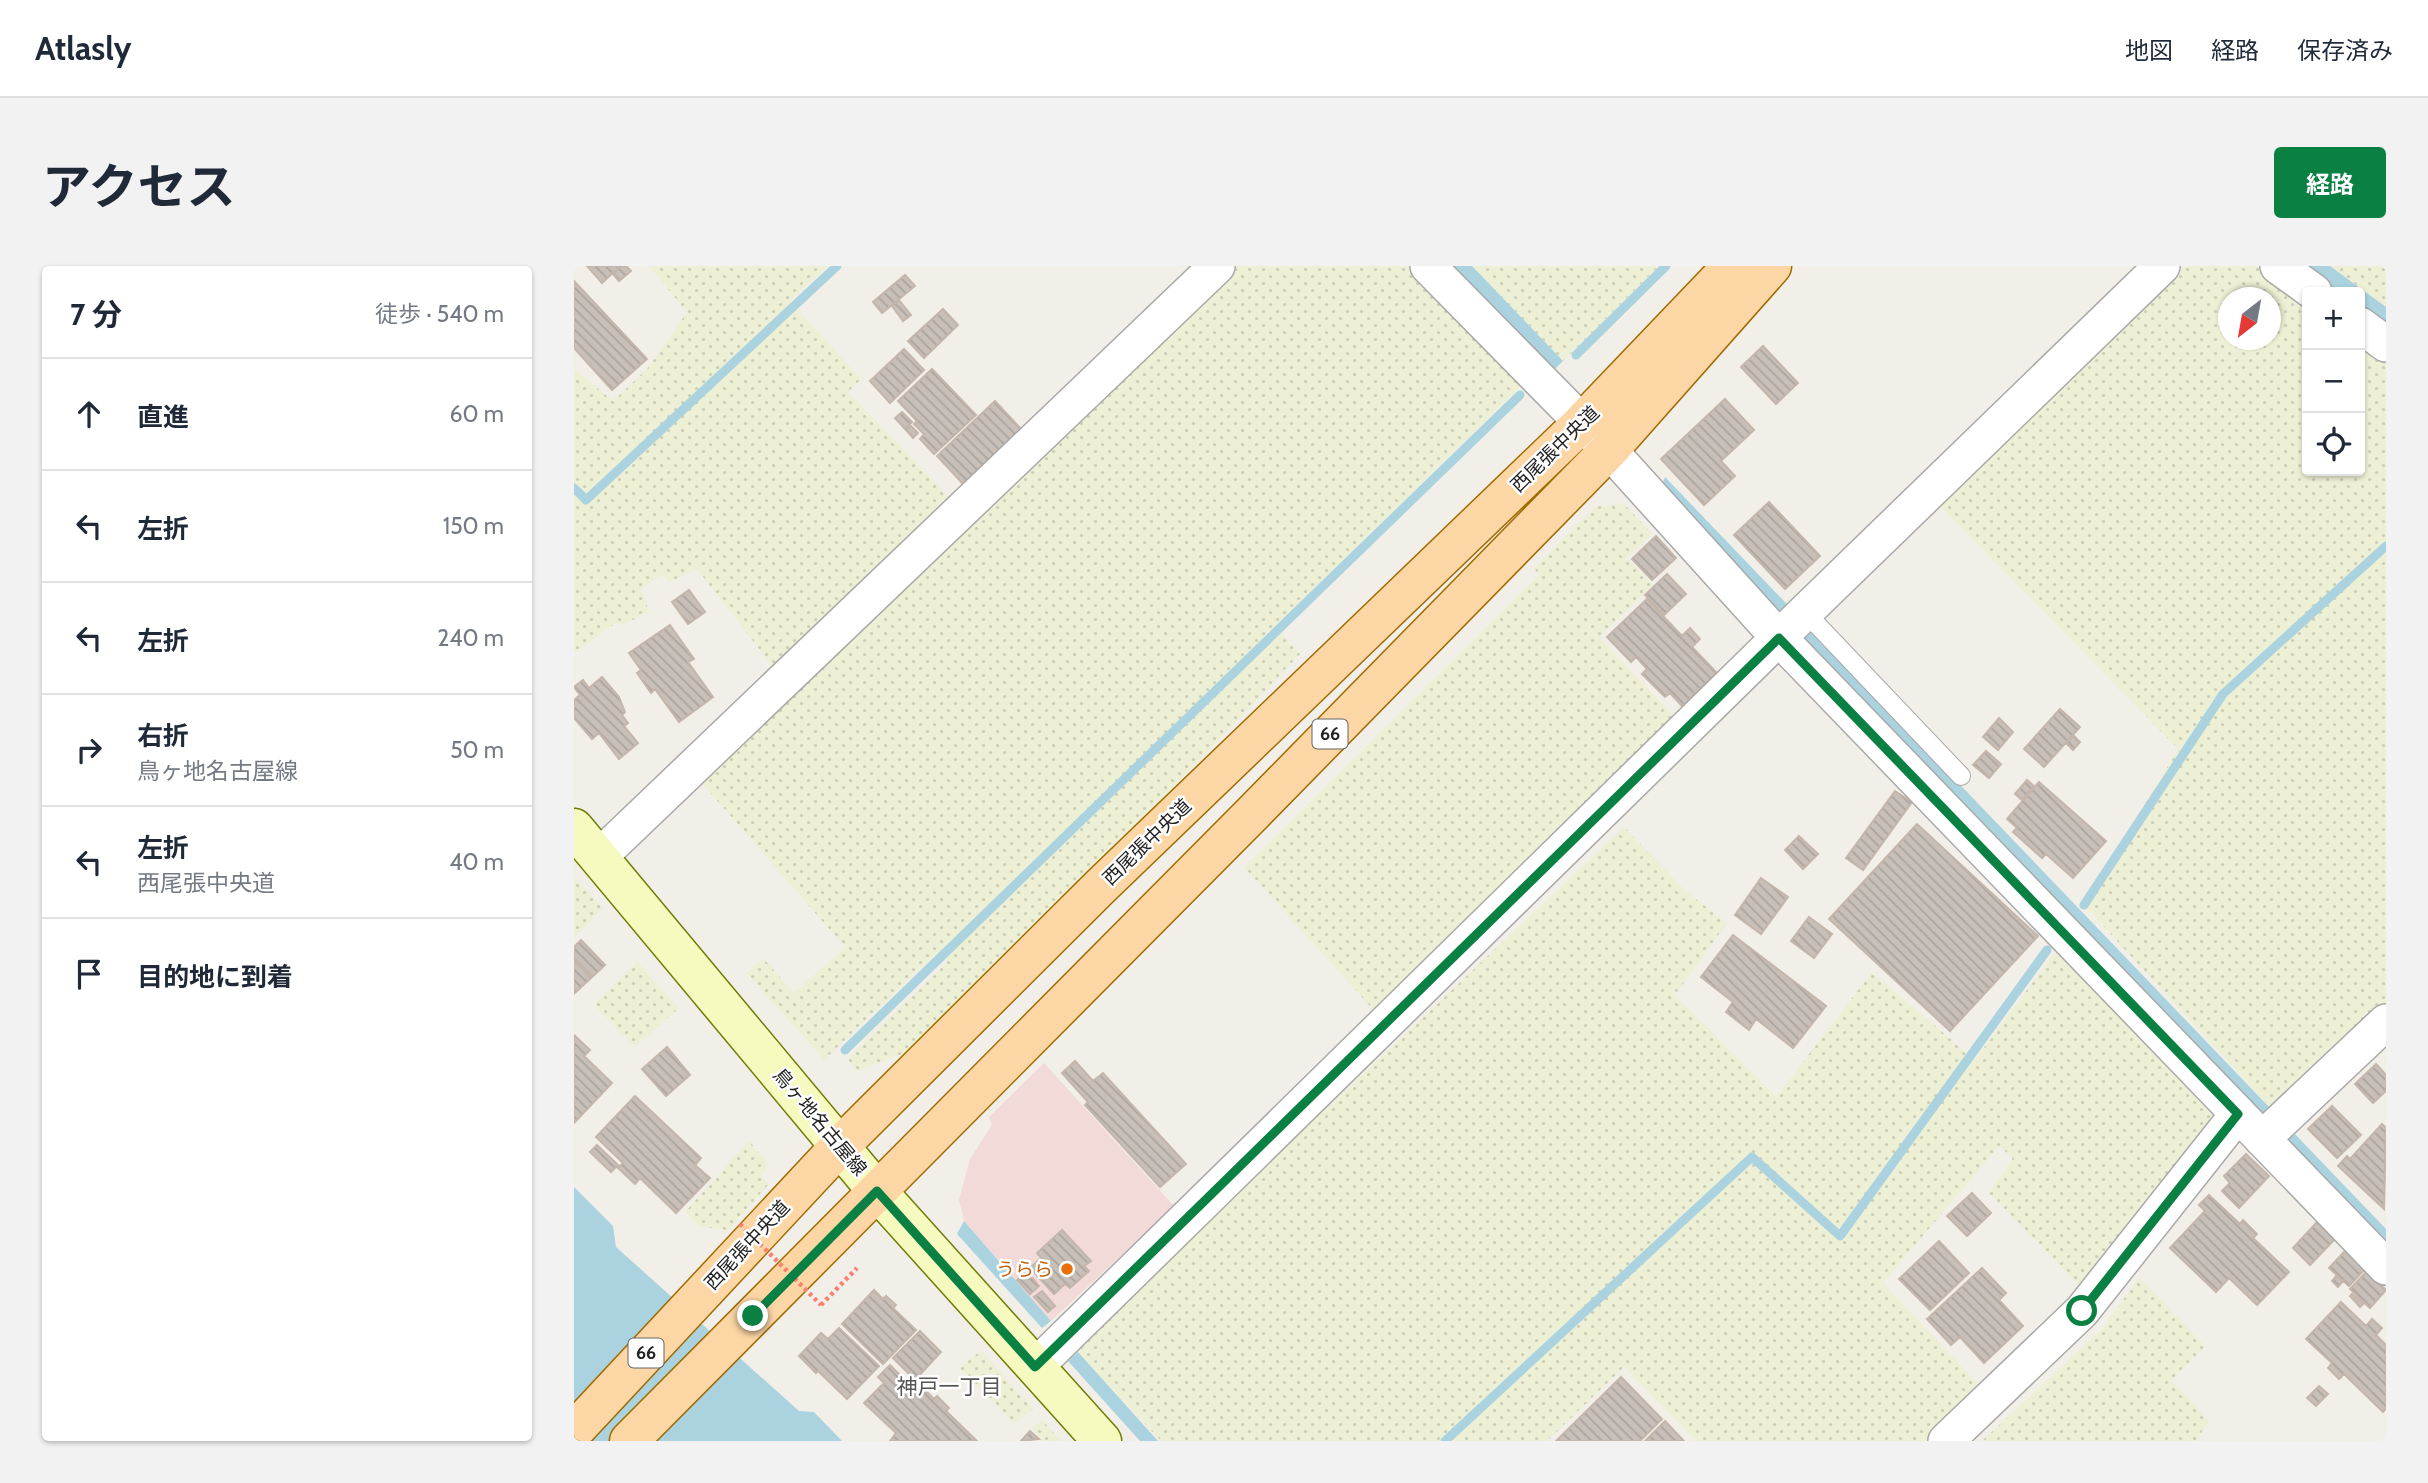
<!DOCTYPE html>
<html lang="ja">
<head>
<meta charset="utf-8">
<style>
	body { margin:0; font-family:Cabin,"Noto Sans JP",sans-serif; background:#f2f2f3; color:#1f2937 }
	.controls { position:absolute; right:21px; top:21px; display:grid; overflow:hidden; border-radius:7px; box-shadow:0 2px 5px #0004 }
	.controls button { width:63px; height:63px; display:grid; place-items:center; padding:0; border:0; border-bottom:2px solid #e0e1e3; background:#fff; color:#1f2937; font:35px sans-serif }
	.compass { position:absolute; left:1644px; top:21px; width:63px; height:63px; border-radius:50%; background:#fff; box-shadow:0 2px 5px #0004; rotate:211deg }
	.stop { position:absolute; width:21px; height:21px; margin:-16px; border:5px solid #0b8043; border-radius:50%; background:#fff }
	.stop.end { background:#0b8043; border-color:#fff; box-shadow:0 2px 7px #0008 }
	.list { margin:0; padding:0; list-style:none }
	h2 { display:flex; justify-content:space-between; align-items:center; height:91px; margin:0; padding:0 28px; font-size:30px }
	h2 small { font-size:23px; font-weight:400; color:#747a83 }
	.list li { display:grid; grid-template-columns:46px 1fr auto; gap:21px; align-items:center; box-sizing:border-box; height:112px; padding:0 28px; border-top:2px solid #e0e1e3 }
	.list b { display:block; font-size:26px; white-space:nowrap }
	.list p { margin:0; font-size:23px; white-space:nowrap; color:#747a83 }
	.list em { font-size:23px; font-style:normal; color:#747a83 }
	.icon { flex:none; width:38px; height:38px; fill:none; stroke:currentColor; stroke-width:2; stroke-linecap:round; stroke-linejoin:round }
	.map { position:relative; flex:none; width:1812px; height:1175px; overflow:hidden; border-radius:7px }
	header { display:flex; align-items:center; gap:42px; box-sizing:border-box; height:98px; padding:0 35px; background:#fff; border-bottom:2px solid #e0e1e3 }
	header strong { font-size:33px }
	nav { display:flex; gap:38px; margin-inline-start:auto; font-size:24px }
	.intro { display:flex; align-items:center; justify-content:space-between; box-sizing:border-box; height:168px; padding:0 42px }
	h1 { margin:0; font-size:49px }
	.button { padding:18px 32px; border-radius:7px; background:#0b8043; color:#fff; font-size:24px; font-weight:700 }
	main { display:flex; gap:42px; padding:0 42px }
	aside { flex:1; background:#fff; border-radius:7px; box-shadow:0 2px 5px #0004 }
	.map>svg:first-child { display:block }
	.commercial { fill:#f2dad9 }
	.farmland { fill:url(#farmland-dots); fill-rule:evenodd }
	.water { fill:#aad3df }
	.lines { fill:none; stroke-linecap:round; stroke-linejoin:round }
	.stream { stroke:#aad3df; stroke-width:9 }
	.building { fill:url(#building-back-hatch); stroke:#c4b6ab; stroke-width:2 }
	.service-casing { stroke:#a9a9a9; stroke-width:20 }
	.minor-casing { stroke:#a9a9a9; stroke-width:38 }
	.secondary-casing { stroke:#707d05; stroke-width:41 }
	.primary-casing { stroke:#a06b00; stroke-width:41 }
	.path { stroke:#fa8072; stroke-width:4.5; stroke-dasharray:3.5 3.5; stroke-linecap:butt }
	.service { stroke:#fff; stroke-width:18 }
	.minor { stroke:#fff; stroke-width:35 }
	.secondary { stroke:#f7fabf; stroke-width:38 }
	.primary { stroke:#fcd6a4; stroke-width:38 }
	.path-bridge { stroke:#fa8072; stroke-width:4.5; stroke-dasharray:3.5 3.5; stroke-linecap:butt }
	.route { stroke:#0b8043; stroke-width:9 }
	.food-dot { fill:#e8710a; stroke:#fff; stroke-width:2.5 }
	.labels { text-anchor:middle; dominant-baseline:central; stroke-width:5; stroke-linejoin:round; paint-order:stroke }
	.shield { fill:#fff; stroke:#646464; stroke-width:2 }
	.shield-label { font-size:18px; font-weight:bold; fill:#222 }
	.street-label { font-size:19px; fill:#222; stroke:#fff }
	.food-label { font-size:19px; fill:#c56008; stroke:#fff; text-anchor:end }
	.neighbourhood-label { font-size:21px; fill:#555; stroke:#fff }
</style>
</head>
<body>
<header>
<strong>Atlasly</strong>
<nav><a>地図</a><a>経路</a><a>保存済み</a></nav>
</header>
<div class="intro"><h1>アクセス</h1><a class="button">経路</a></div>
<main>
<aside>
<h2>7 分<small>徒歩 · 540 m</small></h2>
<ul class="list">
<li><svg class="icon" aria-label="ahead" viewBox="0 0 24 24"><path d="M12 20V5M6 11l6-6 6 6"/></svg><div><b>直進</b></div><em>60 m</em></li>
<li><svg class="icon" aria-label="left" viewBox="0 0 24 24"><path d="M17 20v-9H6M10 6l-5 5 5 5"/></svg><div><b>左折</b></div><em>150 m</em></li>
<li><svg class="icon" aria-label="left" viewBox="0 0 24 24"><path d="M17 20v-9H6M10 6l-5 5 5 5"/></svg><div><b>左折</b></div><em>240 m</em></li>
<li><svg class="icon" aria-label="right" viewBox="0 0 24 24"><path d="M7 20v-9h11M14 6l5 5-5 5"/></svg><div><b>右折</b><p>鳥ヶ地名古屋線</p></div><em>50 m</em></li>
<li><svg class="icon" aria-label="left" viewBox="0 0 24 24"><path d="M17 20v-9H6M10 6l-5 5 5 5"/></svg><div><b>左折</b><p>西尾張中央道</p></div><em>40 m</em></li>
<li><svg class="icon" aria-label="arrive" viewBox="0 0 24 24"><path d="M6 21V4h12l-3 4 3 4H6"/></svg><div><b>目的地に到着</b></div></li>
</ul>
</aside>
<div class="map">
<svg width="1812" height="1175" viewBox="0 0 1812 1175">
	<defs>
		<pattern id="farmland-dots" width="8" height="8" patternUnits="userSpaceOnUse" patternTransform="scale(1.75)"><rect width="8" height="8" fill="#eef0d5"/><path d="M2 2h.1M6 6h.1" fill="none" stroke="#ccceb7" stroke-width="1.8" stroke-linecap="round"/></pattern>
		<pattern id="building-back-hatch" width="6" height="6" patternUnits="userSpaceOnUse" patternTransform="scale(1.75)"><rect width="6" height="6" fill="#c7bfb8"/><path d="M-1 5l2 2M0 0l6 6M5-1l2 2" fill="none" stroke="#aba49e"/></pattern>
	</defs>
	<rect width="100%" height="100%" fill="#f2efe9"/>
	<path class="commercial" d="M470 797 600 940 477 1055 390 955 385 934 396 893 418 859 415 851Z"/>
	<path class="farmland" d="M75 0H254L216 35 287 113 274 126 377 233 200 402 123 303 95 316 88 309 67 322 75 346 50 358 42 357 0 387V103L39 135 73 103 113 46Z
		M657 0H831L947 120 563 495 569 501 707 367 726 388 592 529 336 785 284 805 273 793 374 695 364 686 250 794 172 707 189 692 220 727 271 681 125 514Z
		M898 0H1085L989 95Z
		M1613 0H1689L1733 33V205H1786V71L1812 91V736L1715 831 1710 828 1696 841 1510 639 1604 483 1365 239ZM1654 32H1696V74H1654Z
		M1756 0H1812V41Z
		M1050 238 1078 268 1053 292 1079 319 1025 371 1103 453 804 749 670 601 965 309 960 302 1022 240Z
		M1050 561 1113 626 1153 657 1101 729 1202 831 1298 706 1401 794 1482 685 1643 853 1508 1022 1415 927 1439 892 1425 880 1309 1017 1409 1123 1354 1175H1122L1050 1101 973 1175H587L500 1082Z
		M0 611 29 642 0 672Z
		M63 695 105 742 61 781 20 739Z
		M175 875 194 897 188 910 195 918 154 964 126 961 111 946Z
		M1565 1011 1631 1080 1598 1115 1635 1155 1623 1173 1624 1175H1408L1530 1061Z
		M407 1085 459 1143 440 1158 385 1101Z
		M468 1154 487 1175H469L458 1162Z"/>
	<path class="water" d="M876 0H898L989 95 978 106Z
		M1718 0H1756L1812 41V67L1786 49V26H1755Z
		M1091 211 1812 963V980L1086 223Z
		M0 921 39 960 42 981 225 1145 240 1146 268 1175H0Z
		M390 955 477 1055 468 1062 383 968Z
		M504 1086 584 1175H566L494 1095Z"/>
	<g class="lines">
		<path class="stream" d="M1002 89 1092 0
			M0 222 12 234 263 0
			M1510 639 1649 428 1812 280
			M271 784 946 129
			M871 1175 1178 891 1266 970 1473 684"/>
	</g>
	<path class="building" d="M13 0H46L28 17Z
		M48 0H52L57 5 45 15 39 8Z
		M331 9 341 20 308 47 299 36Z
		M0 15 73 93 38 124 0 82Z
		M325 34 337 49 329 55 318 40Z
		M369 43 384 59 350 92 334 75Z
		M1189 80 1224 117 1202 138 1167 101Z
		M330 83 350 104 316 137 296 115Z
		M358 103 402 149 360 188 346 173 350 168 340 158 343 155 324 135Z
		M1151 133 1180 164 1147 195 1161 210 1130 239 1087 193Z
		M421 135 448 164 390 219 363 190Z
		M328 146 338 156 331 163 321 152Z
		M337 160 344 167 339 172 332 164Z
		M1195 236 1246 290 1211 323 1160 269Z
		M1082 270 1102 292 1078 314 1058 293Z
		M1093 308 1112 328 1090 349 1071 329Z
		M115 324 131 346 114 358 98 336Z
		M1073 333 1108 370 1116 362 1126 373 1118 381 1143 407 1108 440 1096 427 1091 431 1068 408 1073 403 1062 391 1057 396 1033 371Z
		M96 359 120 393 114 396 139 431 105 456 81 423 77 427 63 407 67 404 55 387Z
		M28 411 45 431 51 446 48 449 54 457 50 460 64 477 45 493 25 467 18 473 0 452V434L6 429 0 421 9 414 15 422Z
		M1486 443 1506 461 1470 501 1450 483Z
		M1425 452 1439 466 1424 484 1409 471Z
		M1499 469 1506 476 1499 484 1492 477Z
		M1412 485 1427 498 1415 512 1399 499Z
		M1453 514 1460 520 1448 534 1441 528Z
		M1465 516 1532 575 1499 612 1472 588 1468 592 1439 566 1443 562 1433 553Z
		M1321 525 1338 536 1289 604 1272 592Z
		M1343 558 1464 670 1376 765 1255 653Z
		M1225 570 1244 588 1229 603 1211 584Z
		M1187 612 1214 631 1187 668 1161 649Z
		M1235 651 1258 668 1240 692 1217 675Z
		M1159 669 1252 740 1219 782 1182 753 1175 764 1152 746 1159 736 1127 711Z
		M7 674 31 699 18 711 0 692V681Z
		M0 694 17 712 0 728Z
		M0 769 16 784 10 790 38 817 0 857Z
		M93 781 116 809 92 830 68 803Z
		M501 795 519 815 529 807 612 898 586 921 511 839 514 836 488 807Z
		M1802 798 1812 809V825L1799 837 1781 818Z
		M61 830 127 892 121 899 136 912 102 947 66 912 61 918 44 902 49 897 22 871Z
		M1758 840 1787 869 1763 892 1734 863Z
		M1808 858 1812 862 1810 943 1764 900 1773 890 1776 893Z
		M23 879 44 899 37 906 16 886Z
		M1672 888 1695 910 1665 942 1648 925 1656 917 1650 910Z
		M1398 927 1417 947 1393 970 1373 950Z
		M1635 929 1666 958 1669 954 1683 968 1679 972 1715 1006 1683 1039 1655 1012 1642 1026 1596 982 1631 945 1625 939Z
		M1743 956 1761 973 1736 999 1719 982Z
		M488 964 517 995 510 1000 515 1005 496 1022 491 1018 480 1028 456 1002 467 992 463 987Z
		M1365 975 1395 1007 1356 1044 1325 1013Z
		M1771 985 1791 1003 1775 1020 1755 1002Z
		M1408 1002 1432 1027 1425 1034 1449 1060 1410 1097 1386 1071 1377 1079 1353 1053Z
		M1793 1005 1812 1024 1796 1042 1776 1023Z
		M453 1006 465 1020 456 1028 443 1014Z
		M1762 1010 1769 1015 1764 1021 1758 1015Z
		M300 1024 309 1033 312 1030 322 1039 319 1042 342 1064 309 1098 268 1058Z
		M468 1025 481 1040 474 1046 460 1031Z
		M1778 1028 1789 1038 1786 1041 1776 1030Z
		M1767 1036 1792 1060 1798 1053 1808 1062 1802 1069 1812 1079V1142L1809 1146 1770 1108 1765 1113 1754 1102 1758 1097 1732 1073Z
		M265 1062 305 1100 273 1133 244 1105 242 1107 225 1090 247 1067 254 1073Z
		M346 1065 367 1086 341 1114 319 1092Z
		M316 1099 338 1121 343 1116 360 1133 363 1130 375 1142 372 1145 403 1175H316L322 1167 290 1137 310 1117 304 1111Z
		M1047 1111 1088 1153 1066 1175H982Z
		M1745 1120 1754 1128 1742 1140 1733 1132Z
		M1091 1155 1110 1175H1071Z
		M456 1165 465 1173 447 1175Z"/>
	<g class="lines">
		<defs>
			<path id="service" d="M1231 346 1387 510"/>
			<path id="minor" d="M854 0 1035 184 1205 372 1812 1001
				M1704 0 1740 26
				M1786 59 1812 78
				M25 591 643 0
				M1688 873 1812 756
				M461 1101 1228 349 1588 0
				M1372 1175 1508 1045 1664 848"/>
			<path id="secondary" d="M0 562 303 925 528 1175"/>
			<path id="primary" d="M0 1165 266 880 527 620 1007 158 1158 0
				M55 1175 679 547 1035 184 1198 0"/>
		</defs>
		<use href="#service" class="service-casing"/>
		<use href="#minor" class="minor-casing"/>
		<use href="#secondary" class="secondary-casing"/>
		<use href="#primary" class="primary-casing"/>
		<path class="path" d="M247 1039 283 1002"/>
		<use href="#service" class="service"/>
		<use href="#minor" class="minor"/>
		<use href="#secondary" class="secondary"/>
		<use href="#primary" class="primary"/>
		<path class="path-bridge" d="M166 958 247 1039"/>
	</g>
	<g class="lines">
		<path class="route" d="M179 1050 303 925 461 1101 1205 372 1664 848 1508 1045"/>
	</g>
	<circle class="food-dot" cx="493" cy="1003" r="7"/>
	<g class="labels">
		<g class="shield">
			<rect x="738.5" y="453.5" width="35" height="29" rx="5"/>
			<rect x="54.5" y="1072.5" width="35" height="29" rx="5"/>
		</g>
		<g class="shield-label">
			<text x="756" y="468">66</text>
			<text x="72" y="1087">66</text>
		</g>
		<g class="street-label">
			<text transform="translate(981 183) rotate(-44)">西尾張中央道</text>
			<text transform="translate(573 576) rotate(-44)">西尾張中央道</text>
			<text transform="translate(246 856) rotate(50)">鳥ヶ地名古屋線</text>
			<text transform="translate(173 979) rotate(-47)">西尾張中央道</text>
		</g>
		<g class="food-label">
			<text x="479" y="1003">うらら</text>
		</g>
		<g class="neighbourhood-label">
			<text x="375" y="1120">神戸一丁目</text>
		</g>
	</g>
</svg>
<div class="controls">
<button>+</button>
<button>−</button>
<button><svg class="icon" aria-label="locate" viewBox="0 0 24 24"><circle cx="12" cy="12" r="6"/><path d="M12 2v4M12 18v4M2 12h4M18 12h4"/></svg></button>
</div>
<svg class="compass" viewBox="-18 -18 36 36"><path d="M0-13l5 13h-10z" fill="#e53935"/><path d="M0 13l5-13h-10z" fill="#747a83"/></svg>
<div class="stop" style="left:1508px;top:1045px"></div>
<div class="stop end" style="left:179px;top:1050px"></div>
</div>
</main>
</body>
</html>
